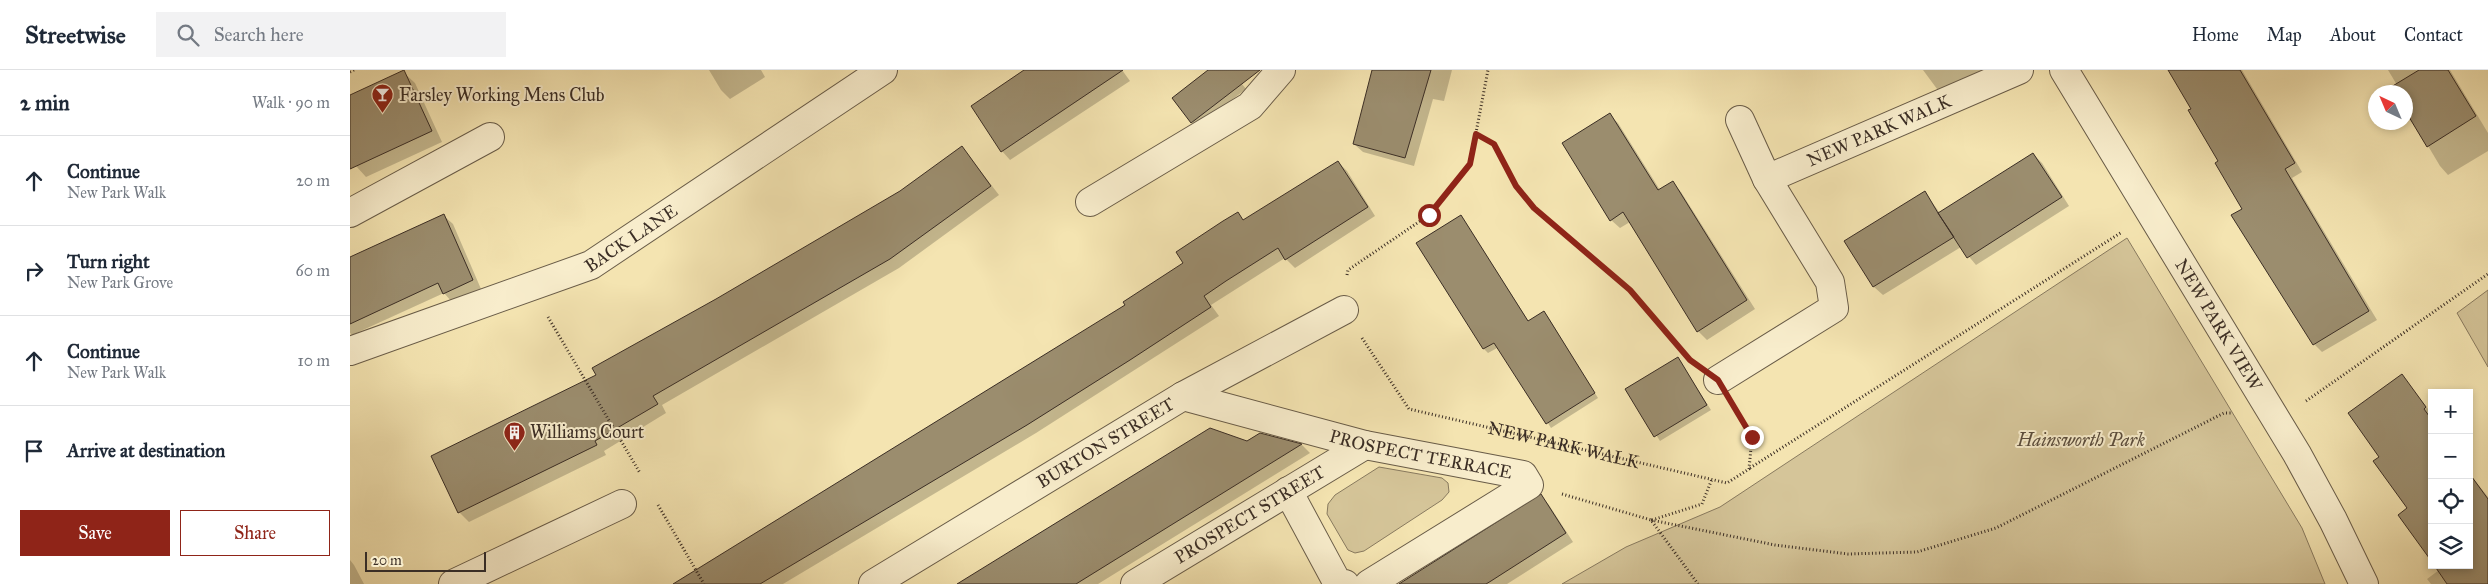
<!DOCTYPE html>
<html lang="en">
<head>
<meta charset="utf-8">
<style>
	body { margin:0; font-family:"IM FELL Great Primer",serif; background:#f2f2f3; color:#1f2937 }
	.controls { position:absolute; right:15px; bottom:15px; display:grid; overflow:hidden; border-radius:0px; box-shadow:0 2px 8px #0003 }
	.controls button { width:45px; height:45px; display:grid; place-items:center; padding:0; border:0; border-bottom:1px solid #e0e1e3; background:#fff; color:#1f2937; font:25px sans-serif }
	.compass { position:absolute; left:2018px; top:15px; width:45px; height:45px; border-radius:50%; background:#fff; box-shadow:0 2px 8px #0003; rotate:316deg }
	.scale { position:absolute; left:15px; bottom:12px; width:121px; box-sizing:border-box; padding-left:5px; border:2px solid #3b2e25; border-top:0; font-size:14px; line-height:18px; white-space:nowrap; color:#3b2e25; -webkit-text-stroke:4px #f8edcc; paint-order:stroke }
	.stop { position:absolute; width:15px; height:15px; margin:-11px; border:4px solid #8f2418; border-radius:50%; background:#fff }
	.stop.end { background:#8f2418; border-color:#fff; box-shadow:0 1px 5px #0008 }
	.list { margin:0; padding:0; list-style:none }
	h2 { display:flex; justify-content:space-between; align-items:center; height:65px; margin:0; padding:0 20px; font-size:21px }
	h2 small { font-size:16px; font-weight:400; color:#747a83 }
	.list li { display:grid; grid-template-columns:32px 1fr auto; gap:15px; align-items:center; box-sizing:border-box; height:90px; padding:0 20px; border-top:1px solid #e0e1e3 }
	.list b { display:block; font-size:19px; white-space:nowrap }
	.list p { margin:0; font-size:16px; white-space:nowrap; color:#747a83 }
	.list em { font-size:16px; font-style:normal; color:#747a83 }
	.actions { display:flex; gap:10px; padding:15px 20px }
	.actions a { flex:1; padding:11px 0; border:1px solid #8f2418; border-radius:0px; text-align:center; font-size:18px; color:#8f2418 }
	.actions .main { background:#8f2418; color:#fff }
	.icon { flex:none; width:28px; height:28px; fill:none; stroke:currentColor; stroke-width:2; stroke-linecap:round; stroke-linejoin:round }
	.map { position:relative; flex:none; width:2138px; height:514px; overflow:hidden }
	header { display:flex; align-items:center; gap:30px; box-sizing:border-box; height:70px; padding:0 25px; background:#fff; border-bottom:1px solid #e0e1e3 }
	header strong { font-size:24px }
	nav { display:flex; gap:28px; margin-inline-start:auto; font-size:18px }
	.search { width:350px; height:45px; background:#f2f2f3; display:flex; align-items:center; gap:12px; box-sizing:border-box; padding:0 18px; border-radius:0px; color:#747a83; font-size:19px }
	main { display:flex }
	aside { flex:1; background:#fff }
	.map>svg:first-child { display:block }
	.green { fill:#d5c599; stroke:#887a5f }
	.shadow { fill:#0003 }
	.building { fill:#9b8d6e; stroke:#3b2e25 }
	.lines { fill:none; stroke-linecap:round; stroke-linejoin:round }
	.minor-casing { stroke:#695c48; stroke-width:30 }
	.path { stroke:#3b2e25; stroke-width:3; stroke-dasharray:1 2.5; stroke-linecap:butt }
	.minor { stroke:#f8edcc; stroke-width:28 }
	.route { stroke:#8f2418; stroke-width:6 }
	.labels { text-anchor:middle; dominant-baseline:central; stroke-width:4; stroke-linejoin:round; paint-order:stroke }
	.poi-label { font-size:18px; fill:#3b2e25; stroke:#f8edcc; text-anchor:start }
	.street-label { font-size:18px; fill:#3b2e25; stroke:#f8edcc }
	.park-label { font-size:18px; font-style:italic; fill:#5a4c3c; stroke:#f8edcc }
</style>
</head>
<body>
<header>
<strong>Streetwise</strong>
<div class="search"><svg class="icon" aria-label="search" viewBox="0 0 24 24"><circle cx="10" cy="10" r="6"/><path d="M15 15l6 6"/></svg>Search here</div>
<nav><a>Home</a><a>Map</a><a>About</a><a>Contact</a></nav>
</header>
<main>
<aside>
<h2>2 min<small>Walk · 90 m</small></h2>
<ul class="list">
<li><svg class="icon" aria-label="ahead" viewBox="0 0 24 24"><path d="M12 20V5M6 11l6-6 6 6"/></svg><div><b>Continue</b><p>New Park Walk</p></div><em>20 m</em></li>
<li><svg class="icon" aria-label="right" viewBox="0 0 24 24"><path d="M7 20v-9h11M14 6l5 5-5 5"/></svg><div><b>Turn right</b><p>New Park Grove</p></div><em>60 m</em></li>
<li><svg class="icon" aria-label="ahead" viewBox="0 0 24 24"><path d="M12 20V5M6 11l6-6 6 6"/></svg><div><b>Continue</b><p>New Park Walk</p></div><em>10 m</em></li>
<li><svg class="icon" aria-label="arrive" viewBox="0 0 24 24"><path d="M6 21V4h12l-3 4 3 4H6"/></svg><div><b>Arrive at destination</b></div></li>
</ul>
<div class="actions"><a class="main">Save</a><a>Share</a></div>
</aside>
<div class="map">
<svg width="2138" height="514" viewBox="0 0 2138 514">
	<rect width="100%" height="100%" fill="#f4e4b1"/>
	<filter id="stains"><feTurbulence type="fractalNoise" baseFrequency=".004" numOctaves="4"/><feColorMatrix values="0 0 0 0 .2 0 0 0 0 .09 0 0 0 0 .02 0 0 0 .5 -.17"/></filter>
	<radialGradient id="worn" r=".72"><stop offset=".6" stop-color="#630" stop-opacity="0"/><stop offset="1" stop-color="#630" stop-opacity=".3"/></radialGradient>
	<path class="green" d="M1777 168 1952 458 1975 514H1212L1276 477 1370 437Z
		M2138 220V297L2107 243Z
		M1029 397 1092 408 1098 413 1099 422 1092 430 1014 481 1005 483 998 480 977 444 978 434 985 425Z"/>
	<path class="shadow" d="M359 0H411L415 7 380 29 371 20Z
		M677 0H772L780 11 660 90 652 81Z
		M860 0H881L896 19 846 57 823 28Z
		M1037 0H1102L1094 31 1083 29 1064 96 1013 82 1004 74Z
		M1573 0H1633L1593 27Z
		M1820 0H1892L1952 102 1942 108 2027 250 1972 282 1964 274 1843 39Z
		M2038 0H2100L2138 63V81L2098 105 2090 96 2056 39V22H2046L2042 17 2047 15Z
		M53 2 65 13 92 72 16 107 6 96 0 99V26Z
		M1259 45 1268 53 1310 120 1323 113 1331 122 1405 239 1357 270 1348 261 1280 152 1270 158 1261 150Z
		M612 77 649 125 549 198 312 335 316 343 254 381 256 385 119 452 110 443 82 387 248 306 550 122Z
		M1683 84 1692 93 1719 136 1626 195 1611 177 1533 225 1524 217 1496 171 1575 123 1590 143Z
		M988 92 997 101 1025 146 945 198 935 188 861 235 869 246 686 363 433 514H358L776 236 835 193 887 144 894 151Z
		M94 146 103 154 131 219 102 232 94 223 2 265 0 263V189Z
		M1111 146 1179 252 1198 247 1248 328 1201 358 1149 277 1138 283 1134 279Z
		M1328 288 1361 340 1310 371 1277 319Z
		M2052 306 2082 344V348L2077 351 2059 439 2031 387Z
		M910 364 952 375 960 383 748 514H610Z
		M2119 403 2138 427V514H2081L2077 509 2089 500 2119 495Z
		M1191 426 1199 435 1223 472 1157 514H1051Z
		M0 490 4 495 14 514H0Z"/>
	<path class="building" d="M54 0 82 61 0 99V25Z
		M674 0H773L651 82 621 36Z
		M858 0H910L841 53 822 28Z
		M1022 0H1081L1055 88 1003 74Z
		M1818 0H1890L1945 93 1935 99 2019 241 1963 275 1881 145 1892 139 1865 93 1868 91 1838 40 1841 39Z
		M2069 0H2098L2126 46 2077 77 2056 42V22H2044L2041 17Z
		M1260 43 1308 120 1323 111 1397 230 1347 262 1273 142 1260 151 1212 73Z
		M612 76 641 116 540 189 303 326 308 334 245 371 247 375 108 443 81 386 246 305 242 298 366 229 550 121Z
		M1683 83 1712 127 1617 188 1588 143 1604 167 1523 217 1494 171 1575 121 1588 143Z
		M988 91 1018 137 935 190 928 178 876 211 854 226 861 237 780 290 677 355 410 514H323L775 235 773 232 833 193 826 182 873 151 888 142 893 150Z
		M94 144 123 210 93 224 88 213 0 254V187Z
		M1111 145 1178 251 1194 241 1245 323 1196 354 1144 273 1133 279 1066 173Z
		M1328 287 1357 335 1304 367 1275 319Z
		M2052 304 2076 337 2074 339 2082 350V492L2048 445 2057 438 2023 391 2029 387 1998 343Z
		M860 358 897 371 910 363 952 374 726 514H607Z
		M2119 403 2138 429V514H2097L2084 495H2119Z
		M1191 424 1216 463 1141 511 1136 514H1049Z"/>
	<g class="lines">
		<defs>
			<g id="minor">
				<path id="s2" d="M1714 0 1947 384 1983 450 2014 514"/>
				<path id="s3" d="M1417 109 1669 0"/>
				<path d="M740 132 900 36 931 0"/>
				<path d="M0 143 140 67"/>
				<path id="s4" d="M0 281 241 195 533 0"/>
				<path d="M1368 310 1484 238 1480 212 1417 109 1390 50"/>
				<path id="s5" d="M833 326 1015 375 1173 405 1179 415 1019 514"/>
				<path d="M938 421 987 512 995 514"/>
				<path d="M103 514 272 434"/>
				<path id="s6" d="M523 514 833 326 994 240"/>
				<path id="s7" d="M785 514 1015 375"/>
			</g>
		</defs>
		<use href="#minor" class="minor-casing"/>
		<g class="path">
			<path d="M0 2 4 0"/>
			<path d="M1126 64 1144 74 1166 115 1185 138 1280 220 1340 290"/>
			<path d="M997 205 998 200 1079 145 1120 94 1138 0"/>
			<path d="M198 247 290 403"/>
			<path id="s1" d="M1012 268 1059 339 1377 413 1399 399 1402 367 1386 340"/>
			<path d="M1956 331 2138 204"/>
			<path d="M1400 398 1772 162"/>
			<path d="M1212 424 1301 450 1348 514"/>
			<path d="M308 435 354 514"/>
			<path d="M1301 450 1425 475 1498 484 1567 482 1646 458 1874 343H1882"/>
			<path d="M1302 450 1352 434 1362 409"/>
		</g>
		<use href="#minor" class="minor"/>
	</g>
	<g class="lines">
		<path class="route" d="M1079 145 1120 94 1126 64 1144 74 1166 116 1184 138 1280 220 1340 290 1368 310 1402 367"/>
	</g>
	<defs>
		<symbol id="bar-pin" viewBox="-11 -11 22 30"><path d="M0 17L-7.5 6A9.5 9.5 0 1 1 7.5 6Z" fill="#8f2418" stroke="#f8edcc"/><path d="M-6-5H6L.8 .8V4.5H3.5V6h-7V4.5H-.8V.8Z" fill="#fff"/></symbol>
		<symbol id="building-pin" viewBox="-11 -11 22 30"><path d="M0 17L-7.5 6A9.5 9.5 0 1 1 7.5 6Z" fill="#8f2418" stroke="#f8edcc"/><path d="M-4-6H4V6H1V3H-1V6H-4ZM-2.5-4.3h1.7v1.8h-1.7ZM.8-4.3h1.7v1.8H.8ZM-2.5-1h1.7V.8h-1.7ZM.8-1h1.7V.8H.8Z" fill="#fff"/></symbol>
	</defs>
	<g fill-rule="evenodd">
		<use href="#bar-pin" x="20" y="12" width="25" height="34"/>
		<use href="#building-pin" x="152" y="350" width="25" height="34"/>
	</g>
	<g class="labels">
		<g class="poi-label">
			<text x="49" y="25">Farsley Working Mens Club</text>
			<text x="180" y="362">Williams Court</text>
		</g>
		<g class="street-label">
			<text stroke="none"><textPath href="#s3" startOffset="122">NEW PARK WALK</textPath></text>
			<text stroke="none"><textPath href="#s4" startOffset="304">BACK LANE</textPath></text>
			<text stroke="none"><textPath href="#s2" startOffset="298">NEW PARK VIEW</textPath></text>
			<text stroke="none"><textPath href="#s6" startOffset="272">BURTON STREET</textPath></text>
			<text stroke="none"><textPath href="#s1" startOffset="244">NEW PARK WALK</textPath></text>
			<text stroke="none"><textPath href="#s5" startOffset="245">PROSPECT TERRACE</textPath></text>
			<text stroke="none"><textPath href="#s7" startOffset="134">PROSPECT STREET</textPath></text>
		</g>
		<g class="park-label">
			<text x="1731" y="370">Hainsworth Park</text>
		</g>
	</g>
	<rect width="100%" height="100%" filter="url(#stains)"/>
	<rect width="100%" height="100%" fill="url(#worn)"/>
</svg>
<div class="controls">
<button>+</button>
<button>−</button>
<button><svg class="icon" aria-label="locate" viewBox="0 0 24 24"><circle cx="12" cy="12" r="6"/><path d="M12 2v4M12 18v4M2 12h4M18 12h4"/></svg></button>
<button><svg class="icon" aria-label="layers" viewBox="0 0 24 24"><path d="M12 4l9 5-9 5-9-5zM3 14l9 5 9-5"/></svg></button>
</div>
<svg class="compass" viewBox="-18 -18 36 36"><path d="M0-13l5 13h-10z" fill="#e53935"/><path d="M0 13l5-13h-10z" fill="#747a83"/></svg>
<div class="scale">20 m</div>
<div class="stop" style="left:1079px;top:145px"></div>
<div class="stop end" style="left:1402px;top:367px"></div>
</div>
</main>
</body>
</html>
